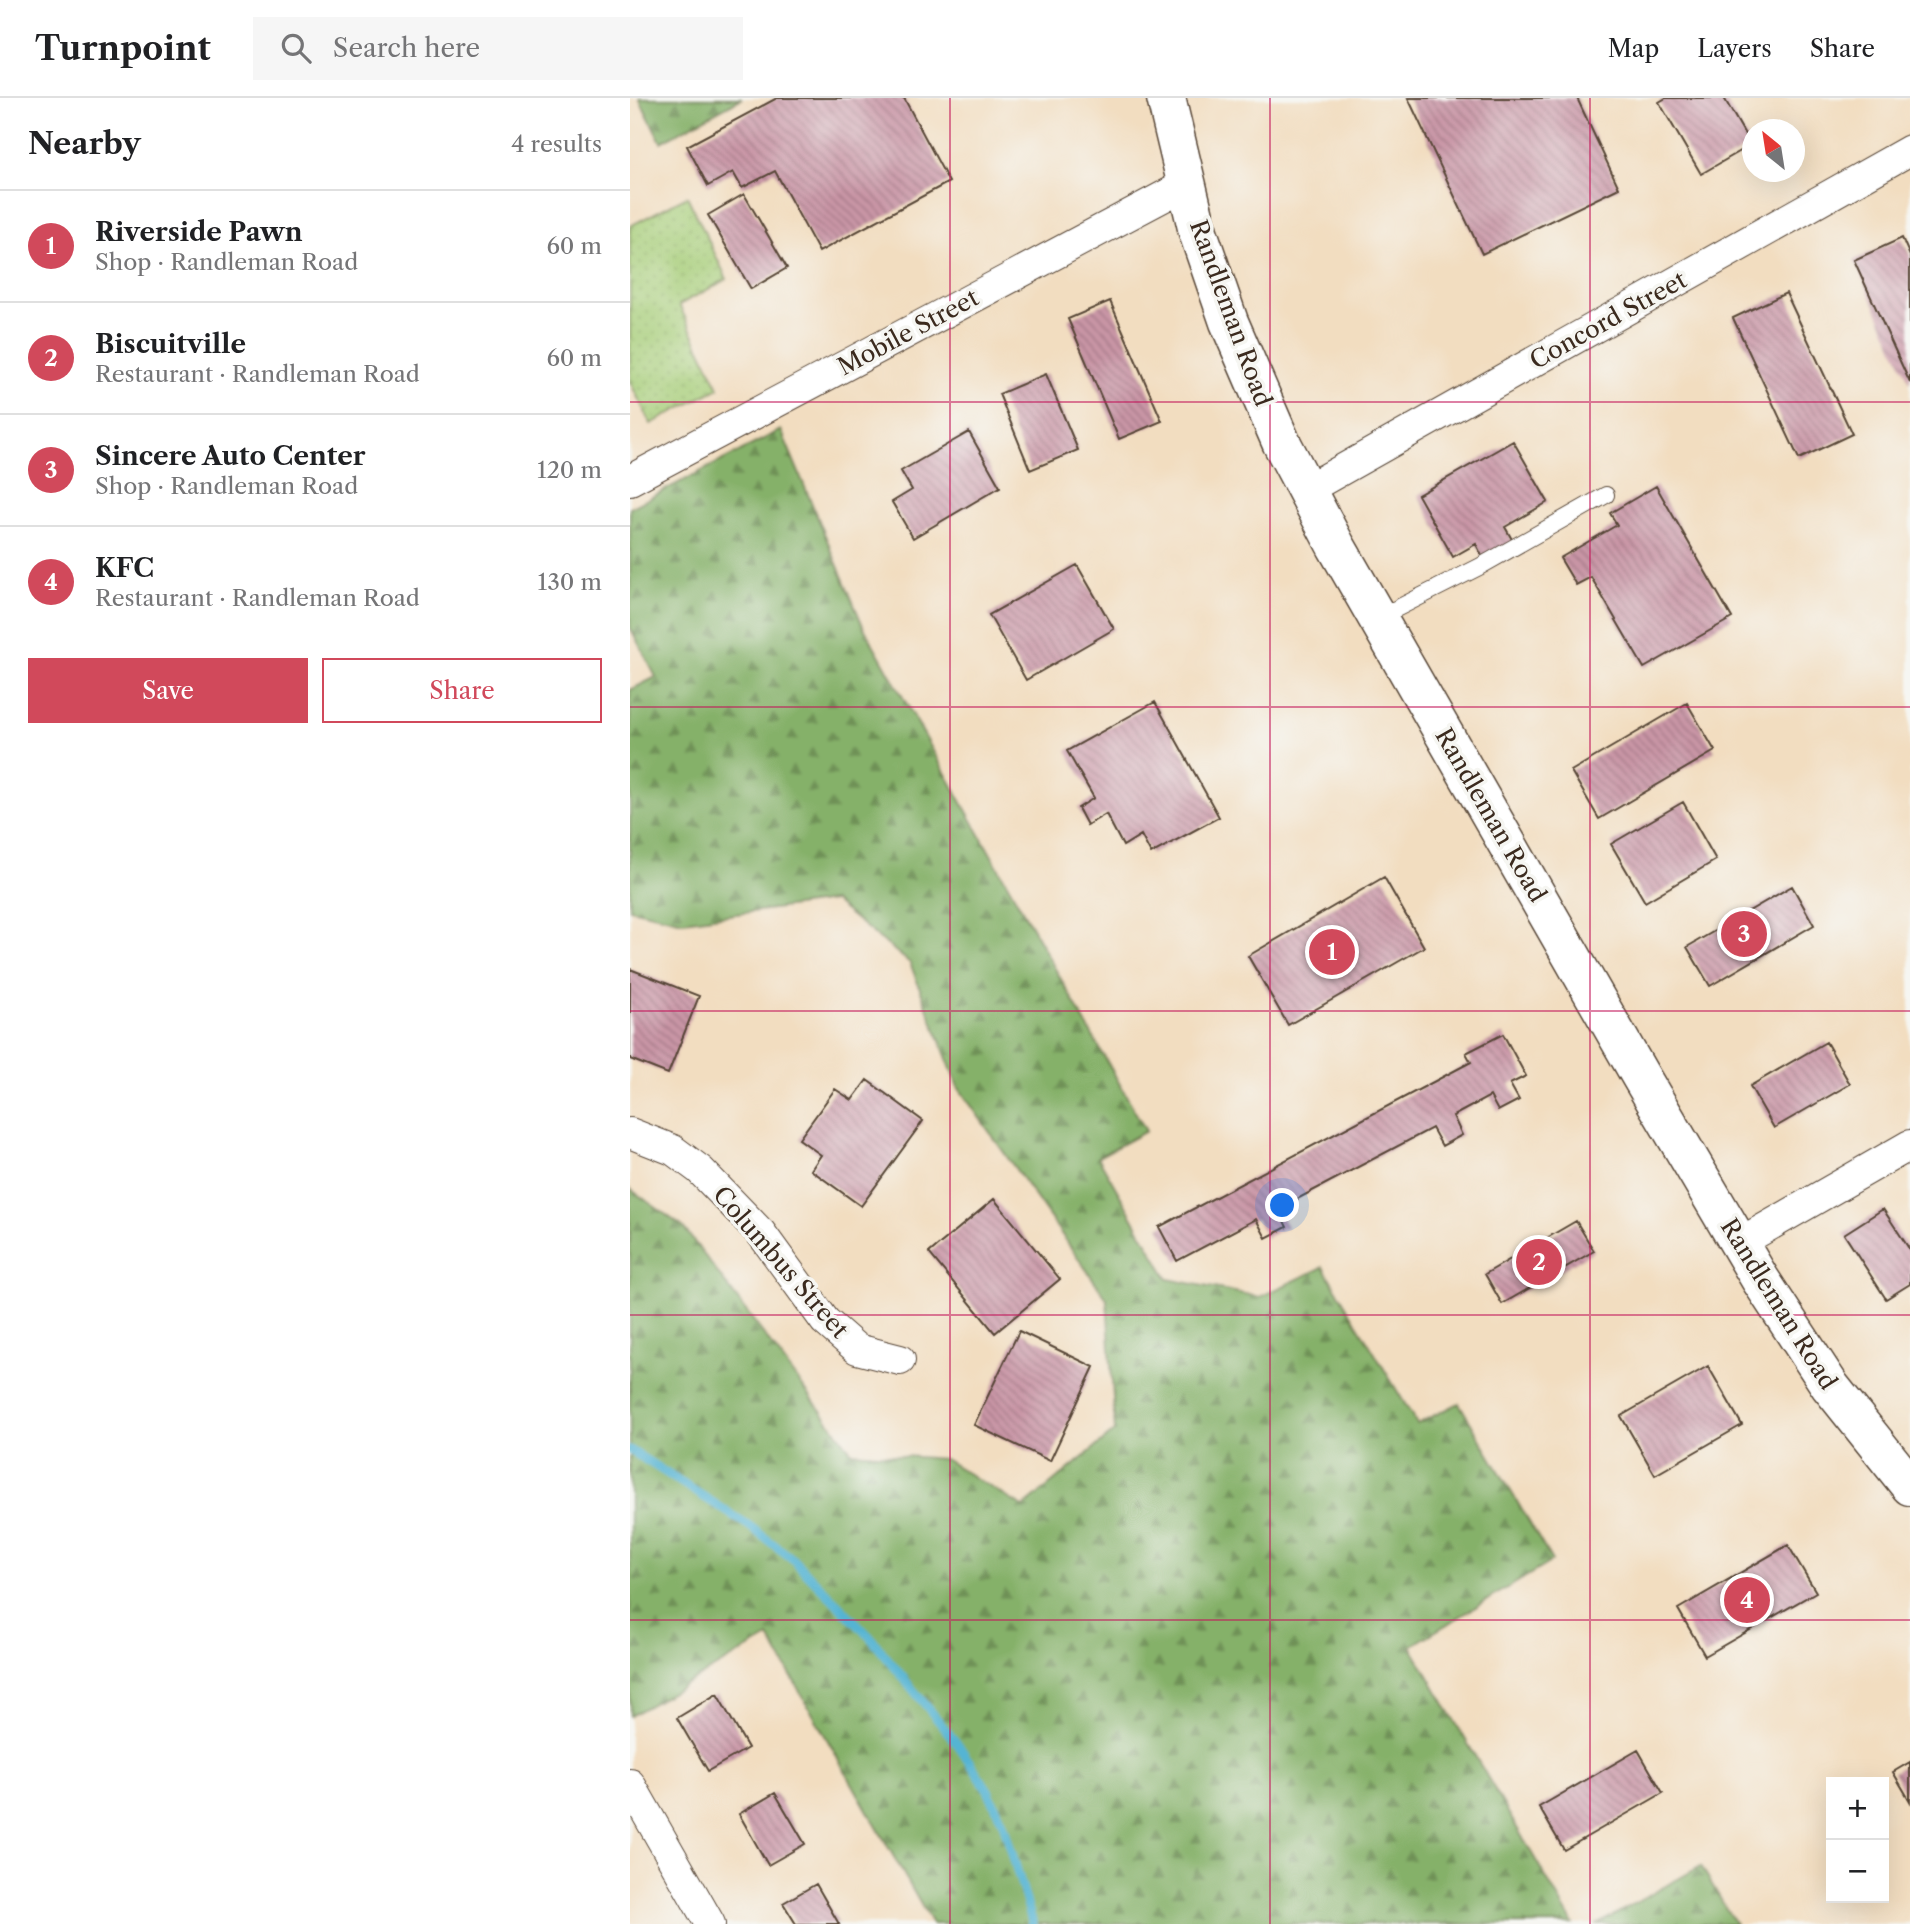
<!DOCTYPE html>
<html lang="en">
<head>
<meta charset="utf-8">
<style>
	body { margin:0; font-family:"Libre Caslon Text",serif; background:#f6f6f6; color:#202124 }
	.controls { position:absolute; right:21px; bottom:21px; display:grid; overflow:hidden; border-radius:0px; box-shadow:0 7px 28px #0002 }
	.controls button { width:63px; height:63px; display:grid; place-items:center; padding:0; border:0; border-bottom:2px solid #e0e0e0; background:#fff; color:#202124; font:35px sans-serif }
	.compass { position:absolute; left:1112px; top:21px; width:63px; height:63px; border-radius:50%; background:#fff; box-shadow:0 7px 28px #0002; rotate:330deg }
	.you { position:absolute; left:653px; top:1108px; width:24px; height:24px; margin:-18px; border:5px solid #fff; border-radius:50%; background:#1a73e8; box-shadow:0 0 0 10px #1a73e833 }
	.badge { display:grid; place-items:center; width:46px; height:46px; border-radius:50%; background:#d1495b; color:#fff; font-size:23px; font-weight:700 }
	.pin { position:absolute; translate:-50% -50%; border:4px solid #fff; box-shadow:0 2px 7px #0006 }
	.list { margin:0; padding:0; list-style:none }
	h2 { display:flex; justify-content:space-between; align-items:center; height:91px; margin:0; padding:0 28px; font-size:30px }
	h2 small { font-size:23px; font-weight:400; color:#757577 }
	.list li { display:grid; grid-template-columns:46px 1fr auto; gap:21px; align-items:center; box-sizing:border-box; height:112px; padding:0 28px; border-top:2px solid #e0e0e0 }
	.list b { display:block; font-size:26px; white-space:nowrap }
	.list p { margin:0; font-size:23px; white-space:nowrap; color:#757577 }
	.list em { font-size:23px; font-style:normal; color:#757577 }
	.actions { display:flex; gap:14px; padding:21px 28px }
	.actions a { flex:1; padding:16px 0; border:2px solid #d1495b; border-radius:0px; text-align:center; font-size:24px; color:#d1495b }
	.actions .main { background:#d1495b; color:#fff }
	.icon { flex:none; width:38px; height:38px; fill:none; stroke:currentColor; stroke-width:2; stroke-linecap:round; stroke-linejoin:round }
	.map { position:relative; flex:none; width:1280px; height:1826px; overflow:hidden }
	header { display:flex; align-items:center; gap:42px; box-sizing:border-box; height:98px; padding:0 35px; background:#fff; border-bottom:2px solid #e0e0e0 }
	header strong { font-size:33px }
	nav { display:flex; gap:38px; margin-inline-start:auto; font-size:24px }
	.search { width:490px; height:63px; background:#f6f6f6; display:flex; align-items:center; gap:18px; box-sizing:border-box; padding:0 24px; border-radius:0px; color:#757577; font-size:26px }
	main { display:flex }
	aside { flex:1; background:#fff }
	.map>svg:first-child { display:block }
	.green { fill:url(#green-dots); stroke:#717c4c; stroke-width:2 }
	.forest { fill:url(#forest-firs); stroke:#606e44; stroke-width:2 }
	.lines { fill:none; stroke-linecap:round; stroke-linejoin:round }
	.stream { stroke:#54b4d3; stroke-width:9 }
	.building { fill:url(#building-back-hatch) }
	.service-casing { stroke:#564536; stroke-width:18 }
	.minor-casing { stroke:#564536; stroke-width:32 }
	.primary-casing { stroke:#564536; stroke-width:41 }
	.service { stroke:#fff; stroke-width:16 }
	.minor { stroke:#fff; stroke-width:30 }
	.primary { stroke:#fff; stroke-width:38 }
	.grid { fill:none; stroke:#c2185b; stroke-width:2; stroke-opacity:0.55 }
	.labels { text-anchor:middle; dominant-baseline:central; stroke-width:7; stroke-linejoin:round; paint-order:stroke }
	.street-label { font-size:24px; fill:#3b2a1e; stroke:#f6f6f2 }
</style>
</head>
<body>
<header>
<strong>Turnpoint</strong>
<div class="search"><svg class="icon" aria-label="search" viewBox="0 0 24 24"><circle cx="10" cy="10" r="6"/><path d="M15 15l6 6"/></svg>Search here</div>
<nav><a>Map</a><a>Layers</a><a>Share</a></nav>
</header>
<main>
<aside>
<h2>Nearby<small>4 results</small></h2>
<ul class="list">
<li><span class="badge">1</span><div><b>Riverside Pawn</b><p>Shop · Randleman Road</p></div><em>60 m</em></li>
<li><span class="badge">2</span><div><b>Biscuitville</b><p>Restaurant · Randleman Road</p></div><em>60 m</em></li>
<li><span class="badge">3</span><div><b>Sincere Auto Center</b><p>Shop · Randleman Road</p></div><em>120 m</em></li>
<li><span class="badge">4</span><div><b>KFC</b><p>Restaurant · Randleman Road</p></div><em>130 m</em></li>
</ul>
<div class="actions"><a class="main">Save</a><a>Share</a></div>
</aside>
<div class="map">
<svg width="1280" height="1826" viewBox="0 0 1280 1826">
	<defs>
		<pattern id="green-dots" width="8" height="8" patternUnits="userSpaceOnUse" patternTransform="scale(1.75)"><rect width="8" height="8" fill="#a7ce79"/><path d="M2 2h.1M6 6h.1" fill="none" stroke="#91b168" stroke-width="1.8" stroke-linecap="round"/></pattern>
		<pattern id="forest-firs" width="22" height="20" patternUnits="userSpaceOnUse" patternTransform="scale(1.75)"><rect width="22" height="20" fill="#85b169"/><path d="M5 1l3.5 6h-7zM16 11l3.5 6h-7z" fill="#6e9056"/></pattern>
		<pattern id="building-back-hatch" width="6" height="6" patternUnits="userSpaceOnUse" patternTransform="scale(1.75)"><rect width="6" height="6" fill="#c995a6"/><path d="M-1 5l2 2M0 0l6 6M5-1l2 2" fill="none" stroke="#a47a87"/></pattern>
	</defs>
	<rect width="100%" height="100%" fill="#f6f6f2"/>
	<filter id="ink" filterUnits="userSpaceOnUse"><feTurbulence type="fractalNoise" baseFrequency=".0143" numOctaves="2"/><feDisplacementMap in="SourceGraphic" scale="14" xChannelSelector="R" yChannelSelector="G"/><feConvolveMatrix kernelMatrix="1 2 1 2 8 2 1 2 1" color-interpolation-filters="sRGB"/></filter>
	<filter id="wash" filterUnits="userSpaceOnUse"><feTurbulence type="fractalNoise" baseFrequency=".00686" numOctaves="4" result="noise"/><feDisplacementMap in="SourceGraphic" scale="28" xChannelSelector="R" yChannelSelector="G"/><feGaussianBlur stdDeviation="1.57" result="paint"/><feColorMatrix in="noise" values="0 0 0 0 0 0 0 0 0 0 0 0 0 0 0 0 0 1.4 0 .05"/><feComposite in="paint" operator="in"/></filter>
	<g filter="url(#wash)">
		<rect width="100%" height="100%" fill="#f2ddc0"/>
		<path class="green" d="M57 98 97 181 49 207 89 290 21 326 0 284V128Z"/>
		<path class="forest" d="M9 0H112L31 44Z
			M151 332 233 528 516 1033 468 1059 538 1181 630 1199 693 1169 787 1326 829 1305 922 1463 781 1548 943 1826H302L139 1539 0 1618V1091L53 1129 222 1354 314 1361 393 1409 485 1333 477 1201 328 989 280 865 203 803 53 823 0 811V592L26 579 0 529V410Z
			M1071 1768 1105 1826H968Z"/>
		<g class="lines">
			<path class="stream" d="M0 1352 118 1427 163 1461 240 1539 329 1648 358 1692 373 1725 403 1826"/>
		</g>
		<g id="blocks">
			<path class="building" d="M147 0H274L319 84 189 154 145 73 112 90 103 74 78 88 57 48Z
				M778 0H947L989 90 852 156Z
				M1036 0H1094L1121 47 1071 76 1029 4Z
				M114 96 157 170 121 191 78 117Z
				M1272 140 1280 158V285L1224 162Z
				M1156 195 1222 336 1169 361 1103 220Z
				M480 203 532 323 489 341 438 221Z
				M416 276 448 352 400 372 369 296Z
				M339 334 370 389 283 440 262 404 282 392 271 373Z
				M883 343 918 404 875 429 884 445 854 462 846 446 823 459 788 397Z
				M1026 388 1102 520 1014 570 961 479 946 487 930 460 987 427 980 415Z
				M447 467 484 531 396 582 359 517Z
				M525 604 589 719 521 756 511 737 493 748 476 716 457 727 448 710 464 700 437 653Z
				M1057 605 1085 653 969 721 941 673Z
				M1053 704 1086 762 1015 804 981 746Z
				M754 779 794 849 658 927 618 858Z
				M1162 788 1184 827 1080 888 1057 849Z
				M0 871 69 898 38 976 0 961Z
				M873 936 896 978 880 986 889 1002 868 1013 860 998 823 1018 832 1037 812 1048 802 1030 648 1111 657 1129 636 1140 626 1121 547 1163 529 1129 841 964 836 955Z
				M1196 944 1220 986 1144 1030 1120 988Z
				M237 982 293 1023 231 1108 181 1072 191 1057 169 1041 205 991 222 1002Z
				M364 1101 430 1181 365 1235 299 1155Z
				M1253 1111 1280 1152V1186L1256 1201 1214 1136Z
				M946 1123 964 1153 872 1206 855 1176Z
				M389 1233 464 1269 420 1363 344 1327Z
				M1078 1268 1112 1327 1025 1377 991 1318Z
				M1158 1447 1186 1494 1075 1558 1048 1511Z
				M87 1596 118 1650 78 1673 47 1620Z
				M1008 1652 1033 1695 934 1752 909 1709Z
				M1280 1664V1703L1263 1674Z
				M145 1695 175 1746 138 1767 109 1716Z
				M186 1786 209 1826H166L153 1805Z"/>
		</g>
	</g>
	<g filter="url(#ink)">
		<use href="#blocks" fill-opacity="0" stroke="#564536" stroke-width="2"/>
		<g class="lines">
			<defs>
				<path id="service" d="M748 520 849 469 976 397"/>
				<path id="minor" d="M0 382 557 86
					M676 392 1280 52
					M0 1035 43 1052 70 1072 131 1135 195 1223 227 1251 270 1262
					M1109 1145 1280 1047
					M0 1686 80 1826"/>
				<path id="primary" d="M536 0 568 134 599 224 651 344 706 448 1011 979 1130 1181 1200 1288 1280 1388"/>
			</defs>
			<use href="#service" class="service-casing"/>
			<use href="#minor" class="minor-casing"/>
			<use href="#primary" class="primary-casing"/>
			<use href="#service" class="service"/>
			<use href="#minor" class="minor"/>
			<use href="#primary" class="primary"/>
		</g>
	</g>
	<path class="grid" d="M320 0V1826M640 0V1826M960 0V1826M0 304H1280M0 609H1280M0 913H1280M0 1217H1280M0 1522H1280"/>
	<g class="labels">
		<g class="street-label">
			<text transform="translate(601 215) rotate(70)">Randleman Road</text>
			<text transform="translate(978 222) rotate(-29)">Concord Street</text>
			<text transform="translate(278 234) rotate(-28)">Mobile Street</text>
			<text transform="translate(861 717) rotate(60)">Randleman Road</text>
			<text transform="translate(151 1164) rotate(49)">Columbus Street</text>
			<text transform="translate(1149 1206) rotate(58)">Randleman Road</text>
		</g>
	</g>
</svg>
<div class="controls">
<button>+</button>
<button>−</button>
</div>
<svg class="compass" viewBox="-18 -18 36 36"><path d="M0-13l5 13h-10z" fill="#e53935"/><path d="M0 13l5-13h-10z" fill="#757577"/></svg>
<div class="you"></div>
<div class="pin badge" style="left:702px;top:854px">1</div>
<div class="pin badge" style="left:909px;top:1164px">2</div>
<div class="pin badge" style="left:1114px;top:836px">3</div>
<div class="pin badge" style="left:1117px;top:1502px">4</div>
</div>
</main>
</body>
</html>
